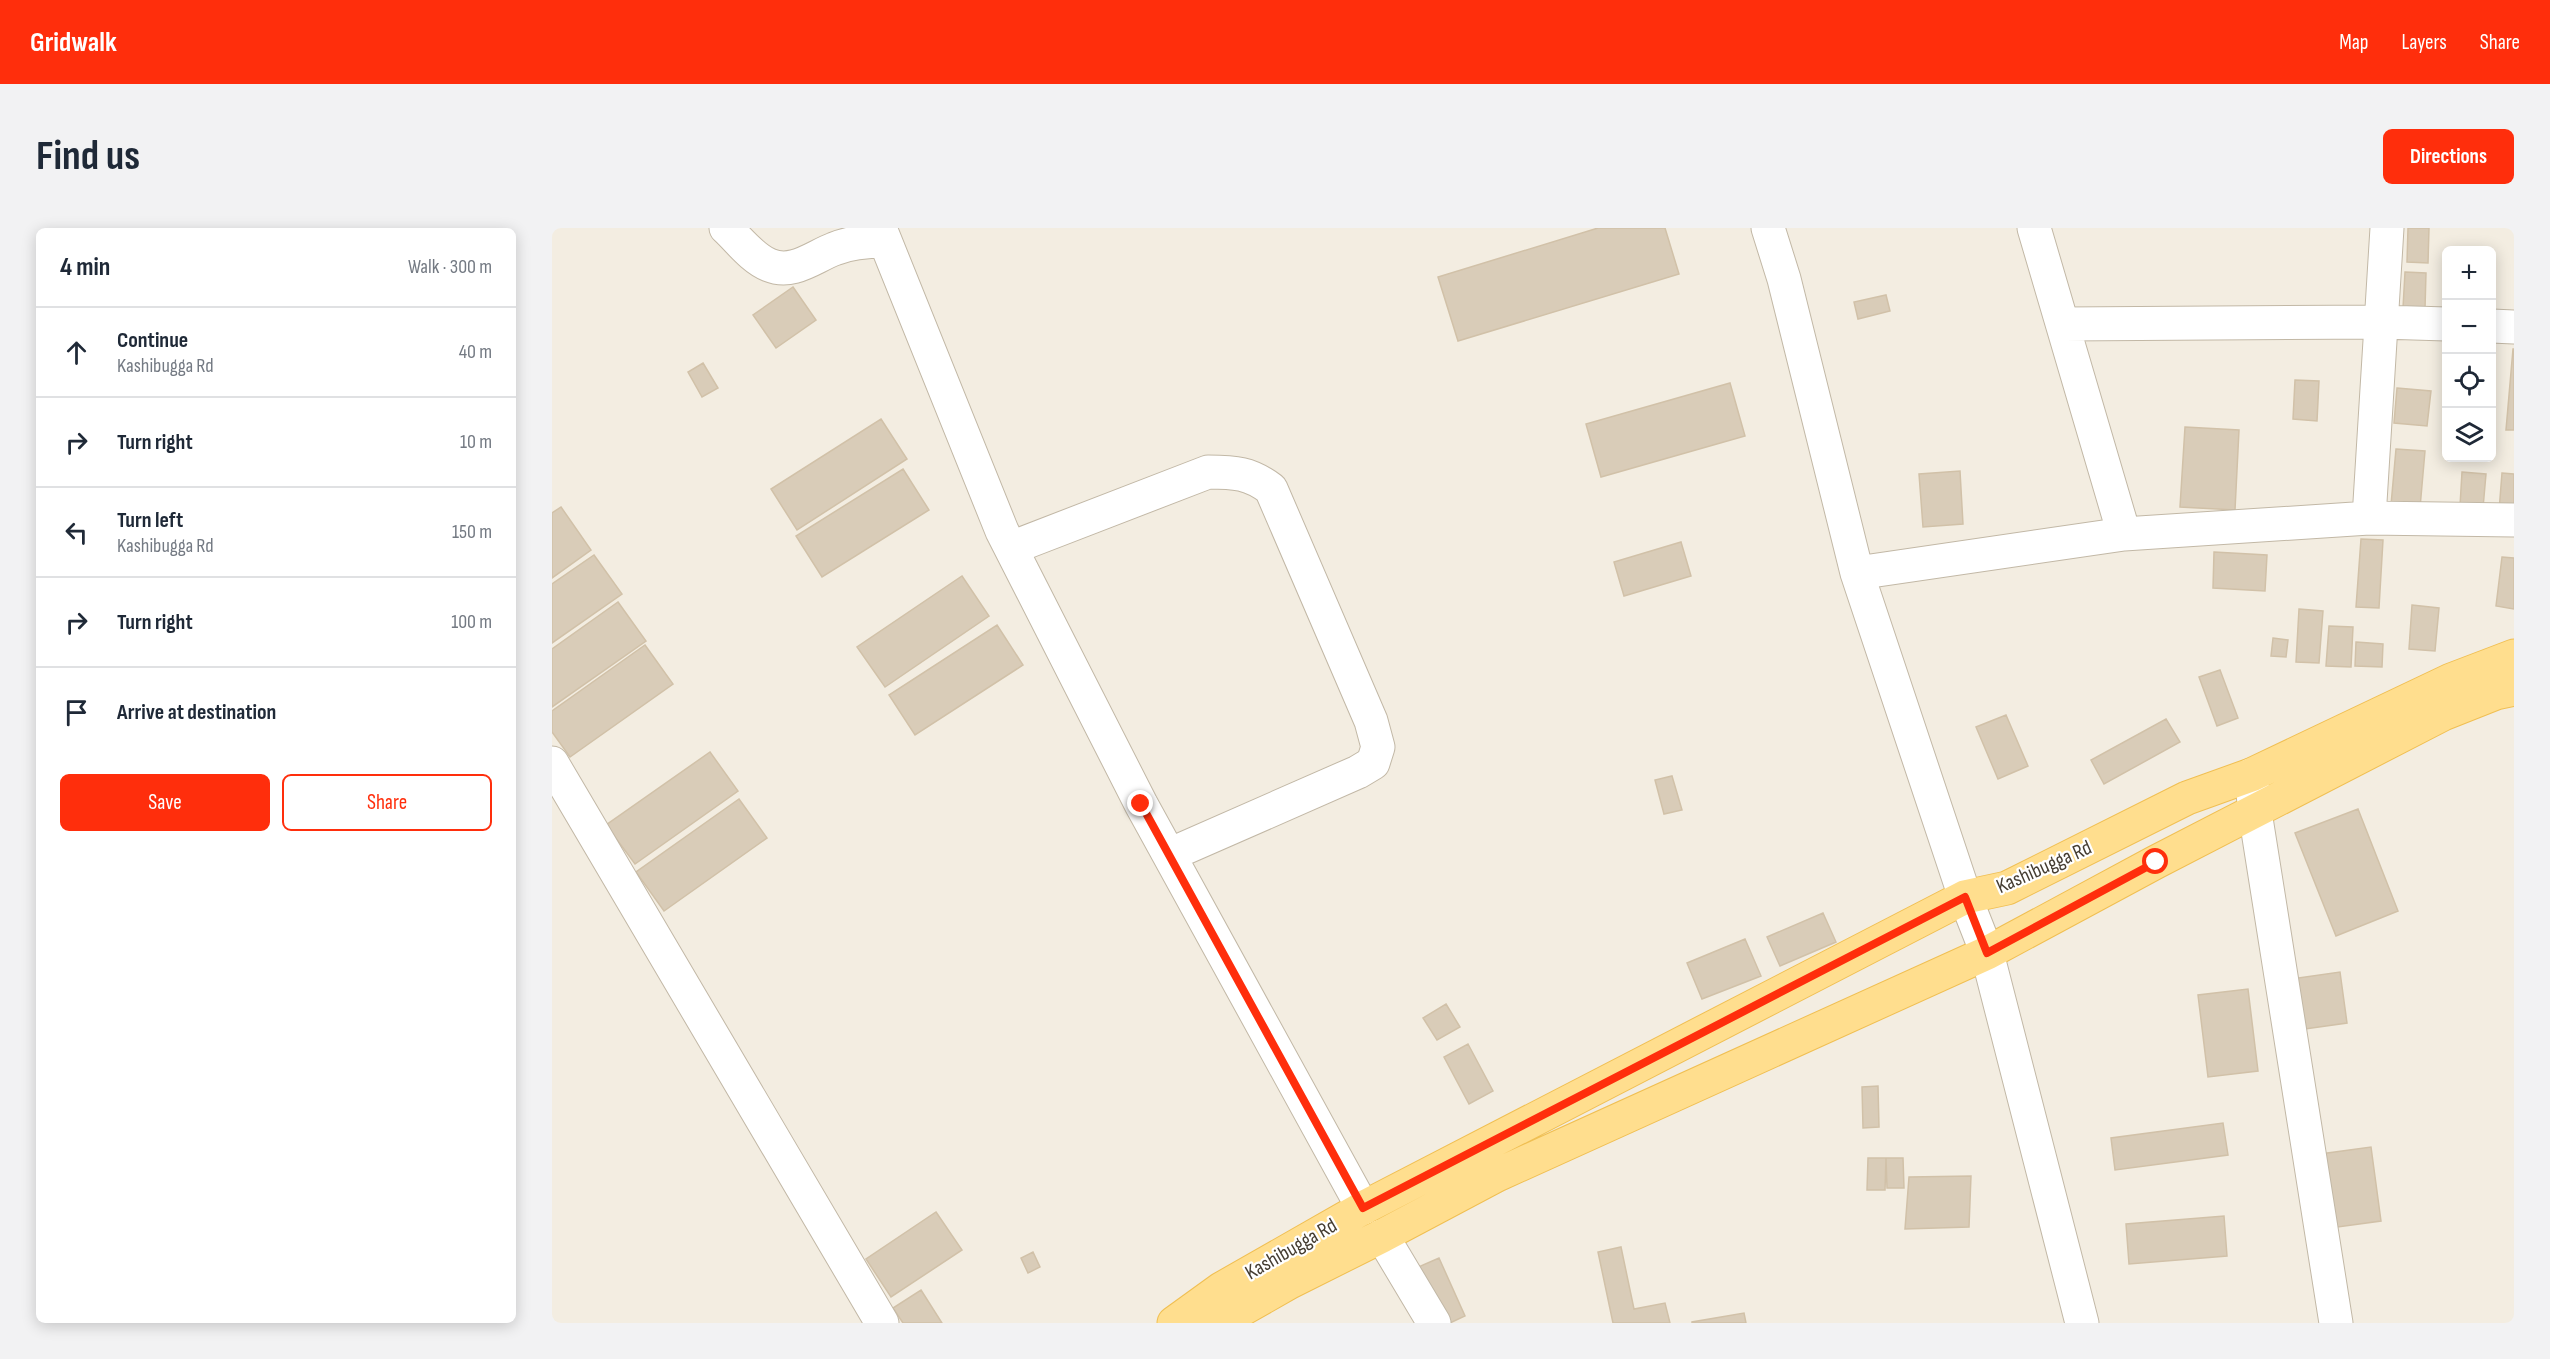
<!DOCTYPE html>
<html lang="en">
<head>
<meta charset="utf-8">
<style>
	body { margin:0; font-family:"Sofia Sans Condensed",sans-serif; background:#f2f2f3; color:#1f2937 }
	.controls { position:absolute; right:18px; top:18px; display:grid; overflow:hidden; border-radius:9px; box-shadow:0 3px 15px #0003 }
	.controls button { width:54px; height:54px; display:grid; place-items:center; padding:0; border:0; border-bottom:2px solid #e0e1e3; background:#fff; color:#1f2937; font:30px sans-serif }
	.stop { position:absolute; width:18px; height:18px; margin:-14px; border:4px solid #ff2e0c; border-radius:50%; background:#fff }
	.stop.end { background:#ff2e0c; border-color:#fff; box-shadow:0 2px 6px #0008 }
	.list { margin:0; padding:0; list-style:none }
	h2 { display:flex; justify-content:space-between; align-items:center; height:78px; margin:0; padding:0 24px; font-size:26px }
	h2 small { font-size:20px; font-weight:400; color:#747a83 }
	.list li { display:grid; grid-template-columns:39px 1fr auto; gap:18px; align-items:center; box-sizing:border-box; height:90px; padding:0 24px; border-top:2px solid #e0e1e3 }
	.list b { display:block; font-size:22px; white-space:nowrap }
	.list p { margin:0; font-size:20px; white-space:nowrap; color:#747a83 }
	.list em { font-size:20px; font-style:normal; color:#747a83 }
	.actions { display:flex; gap:12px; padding:18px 24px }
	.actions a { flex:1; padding:14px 0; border:2px solid #ff2e0c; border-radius:9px; text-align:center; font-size:21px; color:#ff2e0c }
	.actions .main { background:#ff2e0c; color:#fff }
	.icon { flex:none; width:33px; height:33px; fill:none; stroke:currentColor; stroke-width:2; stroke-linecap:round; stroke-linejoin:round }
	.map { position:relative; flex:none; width:1962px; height:1095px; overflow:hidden; border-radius:9px }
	header { display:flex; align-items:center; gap:36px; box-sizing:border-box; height:84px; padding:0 30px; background:#ff2e0c; color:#fff }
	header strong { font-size:28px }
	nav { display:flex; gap:33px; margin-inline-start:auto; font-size:21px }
	.intro { display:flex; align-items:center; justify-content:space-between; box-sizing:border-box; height:144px; padding:0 36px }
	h1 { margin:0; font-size:42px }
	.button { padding:15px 27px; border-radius:9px; background:#ff2e0c; color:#fff; font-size:21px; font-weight:700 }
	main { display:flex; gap:36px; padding:0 36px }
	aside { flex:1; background:#fff; border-radius:9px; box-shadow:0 3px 15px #0003 }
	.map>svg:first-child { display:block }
	.building { fill:#d9ccb8; stroke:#d1c1a8; stroke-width:1.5 }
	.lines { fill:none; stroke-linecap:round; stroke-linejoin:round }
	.minor-casing { stroke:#c2b8a6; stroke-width:35 }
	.major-casing { stroke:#f0bf52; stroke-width:35 }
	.minor { stroke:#fff; stroke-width:33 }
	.major { stroke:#ffde8e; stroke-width:33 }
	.route { stroke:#ff2e0c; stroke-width:8 }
	.labels { text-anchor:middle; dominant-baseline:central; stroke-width:4.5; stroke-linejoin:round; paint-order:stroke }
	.street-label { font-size:21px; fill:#453d32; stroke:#fff }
</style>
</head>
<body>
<header>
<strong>Gridwalk</strong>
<nav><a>Map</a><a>Layers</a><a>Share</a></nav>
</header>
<div class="intro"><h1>Find us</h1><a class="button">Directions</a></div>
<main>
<aside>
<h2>4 min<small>Walk · 300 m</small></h2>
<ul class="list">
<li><svg class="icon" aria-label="ahead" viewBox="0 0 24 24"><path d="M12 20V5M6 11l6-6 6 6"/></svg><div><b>Continue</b><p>Kashibugga Rd</p></div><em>40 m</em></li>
<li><svg class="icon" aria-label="right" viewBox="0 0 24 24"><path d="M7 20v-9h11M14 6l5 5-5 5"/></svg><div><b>Turn right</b></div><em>10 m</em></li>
<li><svg class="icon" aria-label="left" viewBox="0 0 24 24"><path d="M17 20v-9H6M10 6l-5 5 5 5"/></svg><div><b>Turn left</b><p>Kashibugga Rd</p></div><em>150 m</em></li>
<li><svg class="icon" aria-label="right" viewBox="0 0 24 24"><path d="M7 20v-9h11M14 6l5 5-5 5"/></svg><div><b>Turn right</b></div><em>100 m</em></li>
<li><svg class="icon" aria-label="arrive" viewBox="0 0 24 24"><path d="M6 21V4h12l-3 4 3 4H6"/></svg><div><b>Arrive at destination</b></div></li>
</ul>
<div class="actions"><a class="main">Save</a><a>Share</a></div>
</aside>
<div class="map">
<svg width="1962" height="1095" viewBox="0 0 1962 1095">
	<rect width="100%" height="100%" fill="#f3ede1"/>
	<path class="building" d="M1046 0H1113L1127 46 906 113 886 49Z
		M1856 0H1877L1876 35 1855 34Z
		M1853 44 1874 45 1873 81 1851 80Z
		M241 59 264 92 224 120 201 87Z
		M1334 67 1338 83 1306 91 1302 74Z
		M1961 121H1962V202H1954Z
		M151 135 166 160 150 169 136 144Z
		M1743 152 1767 153 1765 193 1741 191Z
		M1178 155 1193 208 1049 249 1034 196Z
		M1845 160 1879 163 1875 198 1842 195Z
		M329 191 355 231 245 302 219 261Z
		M1633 199 1687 202 1683 282 1628 279Z
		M1844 221 1873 223 1868 280 1839 277Z
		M351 241 377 282 270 349 244 308Z
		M1408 243 1411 296 1371 299 1367 246Z
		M1910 244 1934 246 1931 280 1908 278Z
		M1950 245 1962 246V283H1947Z
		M9 279 39 322 0 350V285Z
		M1809 311 1831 312 1827 380 1804 379Z
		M1129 314 1139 348 1072 368 1062 334Z
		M1662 324 1715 327 1713 363 1661 360Z
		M42 327 70 366 0 415V356Z
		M1950 329 1962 330V381L1944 378Z
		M410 348 437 388 333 459 305 419Z
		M66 374 94 413 0 479V421Z
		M1860 377 1887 380 1883 423 1857 421Z
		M1747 381 1771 383 1767 435 1744 434Z
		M445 397 471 437 363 507 337 467Z
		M1777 398 1801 399 1799 439 1774 438Z
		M1721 410 1736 412 1734 429 1719 428Z
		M1804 414 1831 416 1830 439 1803 438Z
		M93 417 121 456 18 529 0 504V483Z
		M1668 442 1686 490 1665 498 1647 449Z
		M1454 487 1476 538 1446 551 1424 499Z
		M1614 491 1628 514 1552 556 1539 532Z
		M158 524 186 563 83 636 54 597Z
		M1120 548 1130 582 1112 586 1103 552Z
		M187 571 215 610 112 683 84 644Z
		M1806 581 1846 683 1784 708 1743 605Z
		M1271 685 1284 714 1228 738 1215 709Z
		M1193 711 1209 748 1150 771 1135 735Z
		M1788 744 1795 795 1739 803 1732 752Z
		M1696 761 1706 843 1656 849 1646 767Z
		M894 776 908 799 885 812 871 790Z
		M916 816 941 863 917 876 892 829Z
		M1326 858 1327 899 1311 900 1310 859Z
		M1671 895 1676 927 1563 942 1559 910Z
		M1819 919 1829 993 1771 1001 1761 927Z
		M1316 930H1334L1333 962H1315Z
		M1334 930H1351L1352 960H1335Z
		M1419 948 1417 999 1353 1001 1357 949Z
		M384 984 410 1022 339 1069 314 1031Z
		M1672 988 1675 1028 1577 1036 1574 996Z
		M1069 1019 1082 1081 1113 1075 1118 1095H1061L1046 1024Z
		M481 1024 488 1039 476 1045 469 1030Z
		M887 1030 913 1088 898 1095 864 1040Z
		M369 1062 390 1095H351L341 1080Z
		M1192 1085 1194 1095H1140V1094Z"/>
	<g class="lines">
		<defs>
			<path id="minor" d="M174 0C187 12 200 30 217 37 241 47 261 29 282 21 299 14 315 13 333 13
				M328 0 450 303 589 576 811 980
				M1216 0 1232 51 1305 345 1413 669 1435 725 1530 1095
				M1482 0 1572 306
				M1512 96 1830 94 1894 96
				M1940 98 1962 99
				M1817 290 1835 0
				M459 320 656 244C683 244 698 245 719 261L819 493 826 519 821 535 806 544 617 627
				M1305 345 1572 306 1817 290 1962 292
				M0 535 330 1095
				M1699 547 1703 584 1784 1095
				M830 1008 882 1095"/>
			<path id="major" d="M622 1095 669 1061 811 980 1413 669 1455 660 1635 570 1699 547 1899 452 1962 428
				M666 1095 738 1054 830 1008 945 947 1435 725 1604 634 1891 486 1944 465 1962 461"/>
		</defs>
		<use href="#minor" class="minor-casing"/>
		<use href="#major" class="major-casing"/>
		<use href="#minor" class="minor"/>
		<use href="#major" class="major"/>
	</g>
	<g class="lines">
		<path class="route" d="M589 576 811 980 1413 669 1435 725 1604 634"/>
	</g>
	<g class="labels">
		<g class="street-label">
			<text transform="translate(1492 639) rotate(-24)">Kashibugga Rd</text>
			<text transform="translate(739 1021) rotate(-30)">Kashibugga Rd</text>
		</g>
	</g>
</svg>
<div class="controls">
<button>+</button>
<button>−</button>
<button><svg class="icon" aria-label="locate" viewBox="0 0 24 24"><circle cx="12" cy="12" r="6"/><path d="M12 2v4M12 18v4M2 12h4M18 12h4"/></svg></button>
<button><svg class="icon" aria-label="layers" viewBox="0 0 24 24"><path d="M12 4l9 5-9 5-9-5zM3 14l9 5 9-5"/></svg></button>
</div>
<div class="stop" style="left:1604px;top:634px"></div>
<div class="stop end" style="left:589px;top:576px"></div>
</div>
</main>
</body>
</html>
